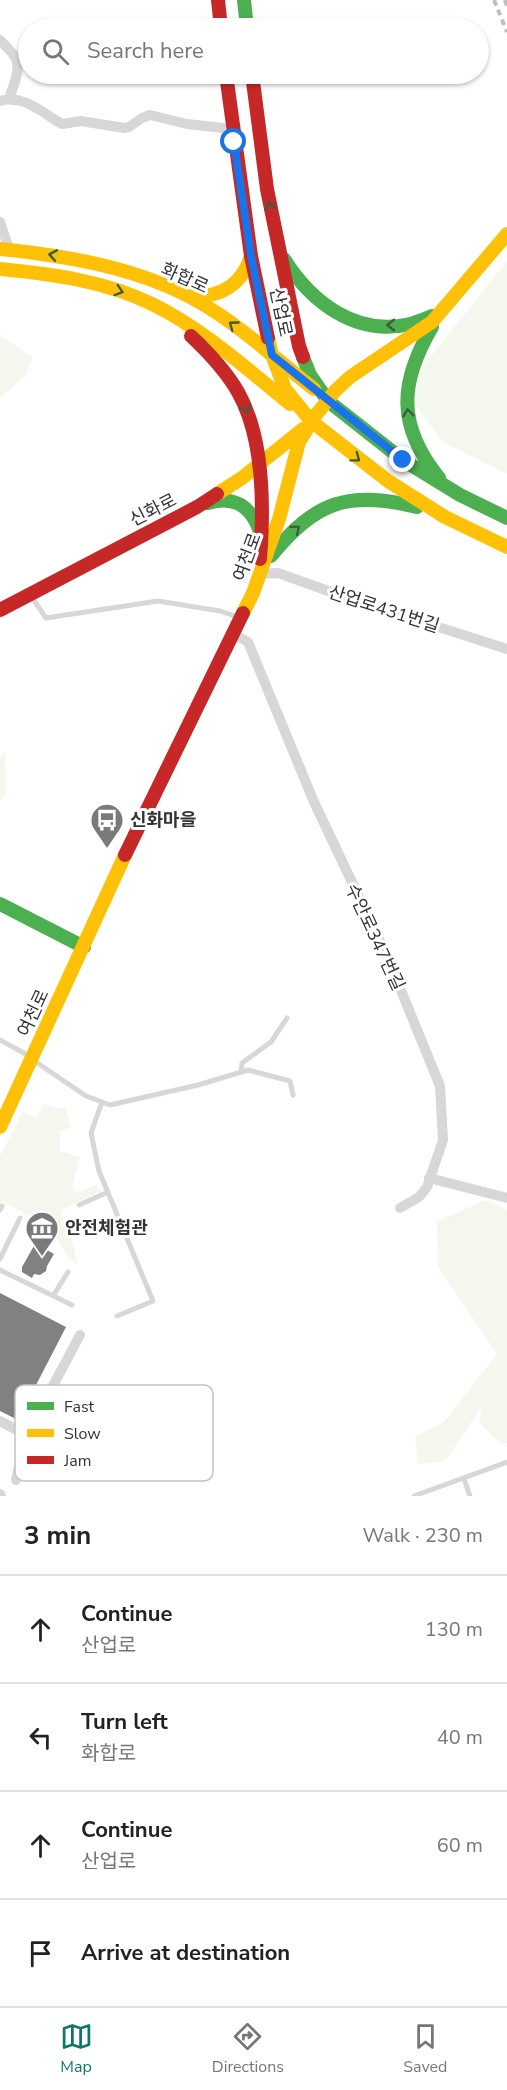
<!DOCTYPE html>
<html lang="en">
<head>
<meta charset="utf-8">
<style>
	body { margin:0; font-family:"Nunito Sans","Noto Sans KR",sans-serif; background:#f2f2f2; color:#222 }
	.stop { position:absolute; width:18px; height:18px; margin:-14px; border:4px solid #1a73e8; border-radius:50%; background:#fff }
	.stop.end { background:#1a73e8; border-color:#fff; box-shadow:0 2px 6px #0008 }
	.list { margin:0; padding:0; list-style:none }
	h2 { display:flex; justify-content:space-between; align-items:center; height:78px; margin:0; padding:0 24px; font-size:26px }
	h2 small { font-size:20px; font-weight:400; color:#767676 }
	.list li { display:grid; grid-template-columns:39px 1fr auto; gap:18px; align-items:center; box-sizing:border-box; height:108px; padding:0 24px; border-top:2px solid #e0e0e0 }
	.list b { display:block; font-size:22px; white-space:nowrap }
	.list p { margin:0; font-size:20px; white-space:nowrap; color:#767676 }
	.list em { font-size:20px; font-style:normal; color:#767676 }
	.icon { flex:none; width:33px; height:33px; fill:none; stroke:currentColor; stroke-width:2; stroke-linecap:round; stroke-linejoin:round }
	.map { position:relative; flex:none; width:507px; height:1496px; overflow:hidden }
	.search { position:absolute; background:#fff; box-shadow:0 2px 4px #0004; left:18px; right:18px; top:18px; height:66px; display:flex; align-items:center; gap:15px; box-sizing:border-box; padding:0 21px; border-radius:33px; color:#767676; font-size:22px }
	.sheet { height:510px; background:#fff }
	nav { display:flex; justify-content:space-around; align-items:center; box-sizing:border-box; height:84px; border-top:2px solid #e0e0e0; background:#fff; font-size:16px; color:#767676 }
	nav a { display:grid; justify-items:center; gap:3px }
	nav .on { color:#0f766e }
	.map>svg:first-child { display:block }
	.green { fill:#f3f7ee }
	.building { fill:#818181 }
	.lines { fill:none; stroke-linecap:round; stroke-linejoin:round }
	.lane { stroke:#d7d7d7; stroke-width:5 }
	.street { stroke:#d7d7d7; stroke-width:10 }
	.fast { stroke:#4caf50; stroke-width:14 }
	.slow { stroke:#ffc107; stroke-width:14 }
	.jam { stroke:#c62828; stroke-width:14 }
	.rail { stroke:#bebebe; stroke-width:4; stroke-dasharray:6 4.5; stroke-linecap:butt }
	.oneway { stroke:#3c5e3d }
	.route { stroke:#1a73e8; stroke-width:8 }
	.labels { text-anchor:middle; dominant-baseline:central; stroke-width:6; stroke-linejoin:round; paint-order:stroke }
	.street-label { font-size:18px; fill:#333; stroke:#fff }
	.poi-label { font-size:18px; font-weight:bold; fill:#333; stroke:#fff; text-anchor:start }
	.key { fill:#fff; stroke:#c2c2c2; stroke-width:1.5 }
	.key-label { font-size:16px; fill:#333 }
</style>
</head>
<body>
<div class="map">
<svg width="507" height="1496" viewBox="0 0 507 1496">
	<rect width="100%" height="100%" fill="#fff"/>
	<path class="green" d="M507 261V474L443 442 414 403 422 367Z
		M0 335 32 357 26 375 0 398Z
		M5 751V797L0 800V760Z
		M44 1104 54 1108H66L71 1128 60 1130V1151L80 1157 72 1187 75 1193 96 1185 101 1191 60 1211 71 1237 78 1265 68 1257 50 1229 5 1202 0 1203V1156L23 1111 36 1118Z
		M485 1200 507 1210V1443L501 1444 479 1422 483 1405 445 1461 418 1464 415 1437 444 1422 497 1354 438 1267 437 1222Z"/>
	<path class="building" d="M42 1238 51 1244 47 1250 54 1254 47 1266 46 1271 40 1275 34 1274 32 1278 22 1272V1267L35 1244 37 1246Z
		M0 1293 66 1327 18 1420 0 1411Z"/>
	<g class="lines">
		<path class="lane" d="M31 596 46 618 158 601 220 611 238 617
			M0 1040 31 1057
			M33 1060 86 1096 110 1105 198 1085 248 1070 290 1081 293 1095
			M241 1072 242 1063 271 1042 287 1018
			M102 1102 91 1133 99 1171 153 1301 117 1316
			M79 1205 108 1192
			M0 1210 2 1206
			M0 1259 20 1218
			M0 1270 72 1305
			M53 1296 68 1272
			M464 1479 470 1496
			M414 1496 507 1462"/>
		<path class="street" d="M0 40C5 46 13 52 16 59 21 70 13 88 9 98
			M0 101C24 94 42 113 62 124L81 121 124 128 129 127 142 118 150 115 187 124 233 129
			M0 222 9 249
			M260 574 278 573 348 598 507 649
			M234 634 248 642 314 802 387 956 440 1086 443 1140 427 1187 419 1197 400 1208
			M429 1178 507 1198
			M0 1421 19 1431 25 1438 16 1480
			M19 1431 30 1429 80 1335
			M0 1494 1 1496"/>
		<path class="fast" d="M244 0 247 28
			M284 259C311 302 356 337 410 324 418 322 425 319 432 316
			M432 327C399 383 397 426 439 478
			M303 357 310 375 328 401 403 460 460 495 507 518
			M208 503C234 495 252 507 260 532
			M271 556C315 501 349 490 417 507
			M0 904 84 947"/>
		<path class="slow" d="M0 249C68 256 141 268 201 303 242 327 277 360 314 389
			M0 269C52 274 105 281 152 304 203 329 246 368 290 404
			M190 296C220 298 242 285 251 256
			M268 338 272 355 285 389 311 421 388 481 445 517 507 547
			M217 494 242 478 303 429
			M243 613 253 593 279 519 299 442 315 416 335 391 350 377 432 322 507 234
			M0 1127 125 855"/>
		<path class="jam" d="M218 0 221 28
			M226 74 251 256 268 338
			M252 74 267 189 299 346 303 357
			M191 336C209 353 226 371 238 392 264 438 264 508 260 559
			M0 610 197 507 217 494
			M125 855 243 613"/>
		<path class="rail" d="M494 0 507 32
			M505 0 507 6"/>
	</g>
	<defs><path id="oneway-chevron" d="M-2-3.5L2.5 0L-2 3.5" fill="none" stroke-width="1.6" stroke-linecap="round" stroke-linejoin="round" transform="scale(1.5)"/></defs>
	<g class="oneway">
		<use href="#oneway-chevron" transform="translate(270 206) rotate(-100)"/>
		<use href="#oneway-chevron" transform="translate(53 255) rotate(-170)"/>
		<use href="#oneway-chevron" transform="translate(119 291) rotate(18)"/>
		<use href="#oneway-chevron" transform="translate(233 325) rotate(-144)"/>
		<use href="#oneway-chevron" transform="translate(391 325) rotate(-180)"/>
		<use href="#oneway-chevron" transform="translate(246 409) rotate(69)"/>
		<use href="#oneway-chevron" transform="translate(408 413) rotate(-96)"/>
		<use href="#oneway-chevron" transform="translate(356 458) rotate(37)"/>
		<use href="#oneway-chevron" transform="translate(296 529) rotate(-40)"/>
	</g>
	<g class="lines">
		<path class="route" d="M234 142 251 256 272 355 403 460"/>
	</g>
	<defs>
		<symbol id="bus-pin" viewBox="-11 -11 22 30"><path d="M0 17L-7.5 6A9.5 9.5 0 1 1 7.5 6Z" fill="#7a7a7a" stroke="#fff"/><path d="M-5-6H5V4H4V6H2V4H-2V6H-4V4H-5ZM-3.5-4V0h7V-4ZM-3.5 1.2v1.5H-2V1.2ZM2 1.2v1.5H3.5V1.2Z" fill="#fff"/></symbol>
		<symbol id="museum-pin" viewBox="-11 -11 22 30"><path d="M0 17L-7.5 6A9.5 9.5 0 1 1 7.5 6Z" fill="#7a7a7a" stroke="#fff"/><path d="M0-6L6-3V-2H-6V-3ZM-5-1h2V3h-2ZM-1-1h2V3h-2ZM3-1h2V3H3ZM-6 4H6V6H-6Z" fill="#fff"/></symbol>
	</defs>
	<g fill-rule="evenodd">
		<use href="#bus-pin" x="88" y="801" width="38" height="52"/>
		<use href="#museum-pin" x="23" y="1209" width="38" height="52"/>
	</g>
	<g class="labels">
		<g class="street-label">
			<text transform="translate(185 278) rotate(24)">화합로</text>
			<text transform="translate(281 312) rotate(78)">산업로</text>
			<text transform="translate(153 510) rotate(-27)">신화로</text>
			<text transform="translate(247 557) rotate(-70)">여천로</text>
			<text transform="translate(384 609) rotate(18)">산업로431번길</text>
			<text transform="translate(375 937) rotate(65)">수안로347번길</text>
			<text transform="translate(33 1013) rotate(-65)">여천로</text>
		</g>
		<g class="poi-label">
			<text x="130" y="820">신화마을</text>
			<text x="65" y="1228">안전체험관</text>
		</g>
	</g>
	<rect x="15" y="1385" width="198" height="96" rx="9" class="key"/>
	<rect x="27" y="1402" width="27" height="8" fill="#4caf50"/>
	<rect x="27" y="1429" width="27" height="8" fill="#ffc107"/>
	<rect x="27" y="1456" width="27" height="8" fill="#c62828"/>
	<g class="key-label">
		<text x="64" y="1412">Fast</text>
		<text x="64" y="1439">Slow</text>
		<text x="64" y="1466">Jam</text>
	</g>
</svg>
<div class="stop" style="left:234px;top:142px"></div>
<div class="stop end" style="left:403px;top:460px"></div>
<div class="search"><svg class="icon" aria-label="search" viewBox="0 0 24 24"><circle cx="10" cy="10" r="6"/><path d="M15 15l6 6"/></svg>Search here</div>
</div>
<section class="sheet">
<h2>3 min<small>Walk · 230 m</small></h2>
<ul class="list">
<li><svg class="icon" aria-label="ahead" viewBox="0 0 24 24"><path d="M12 20V5M6 11l6-6 6 6"/></svg><div><b>Continue</b><p>산업로</p></div><em>130 m</em></li>
<li><svg class="icon" aria-label="left" viewBox="0 0 24 24"><path d="M17 20v-9H6M10 6l-5 5 5 5"/></svg><div><b>Turn left</b><p>화합로</p></div><em>40 m</em></li>
<li><svg class="icon" aria-label="ahead" viewBox="0 0 24 24"><path d="M12 20V5M6 11l6-6 6 6"/></svg><div><b>Continue</b><p>산업로</p></div><em>60 m</em></li>
<li><svg class="icon" aria-label="arrive" viewBox="0 0 24 24"><path d="M6 21V4h12l-3 4 3 4H6"/></svg><div><b>Arrive at destination</b></div></li>
</ul>
</section>
<nav>
<a class="on"><svg class="icon" aria-label="map" viewBox="0 0 24 24"><path d="M3 6l6-2 6 2 6-2v14l-6 2-6-2-6 2zM9 4v14M15 6v14"/></svg>Map</a>
<a><svg class="icon" aria-label="directions" viewBox="0 0 24 24"><path d="M12 3l9 9-9 9-9-9zM9 14v-3h6M13 9l2 2-2 2"/></svg>Directions</a>
<a><svg class="icon" aria-label="saved" viewBox="0 0 24 24"><path d="M7 4h10v16l-5-4-5 4z"/></svg>Saved</a>
</nav>
</body>
</html>
